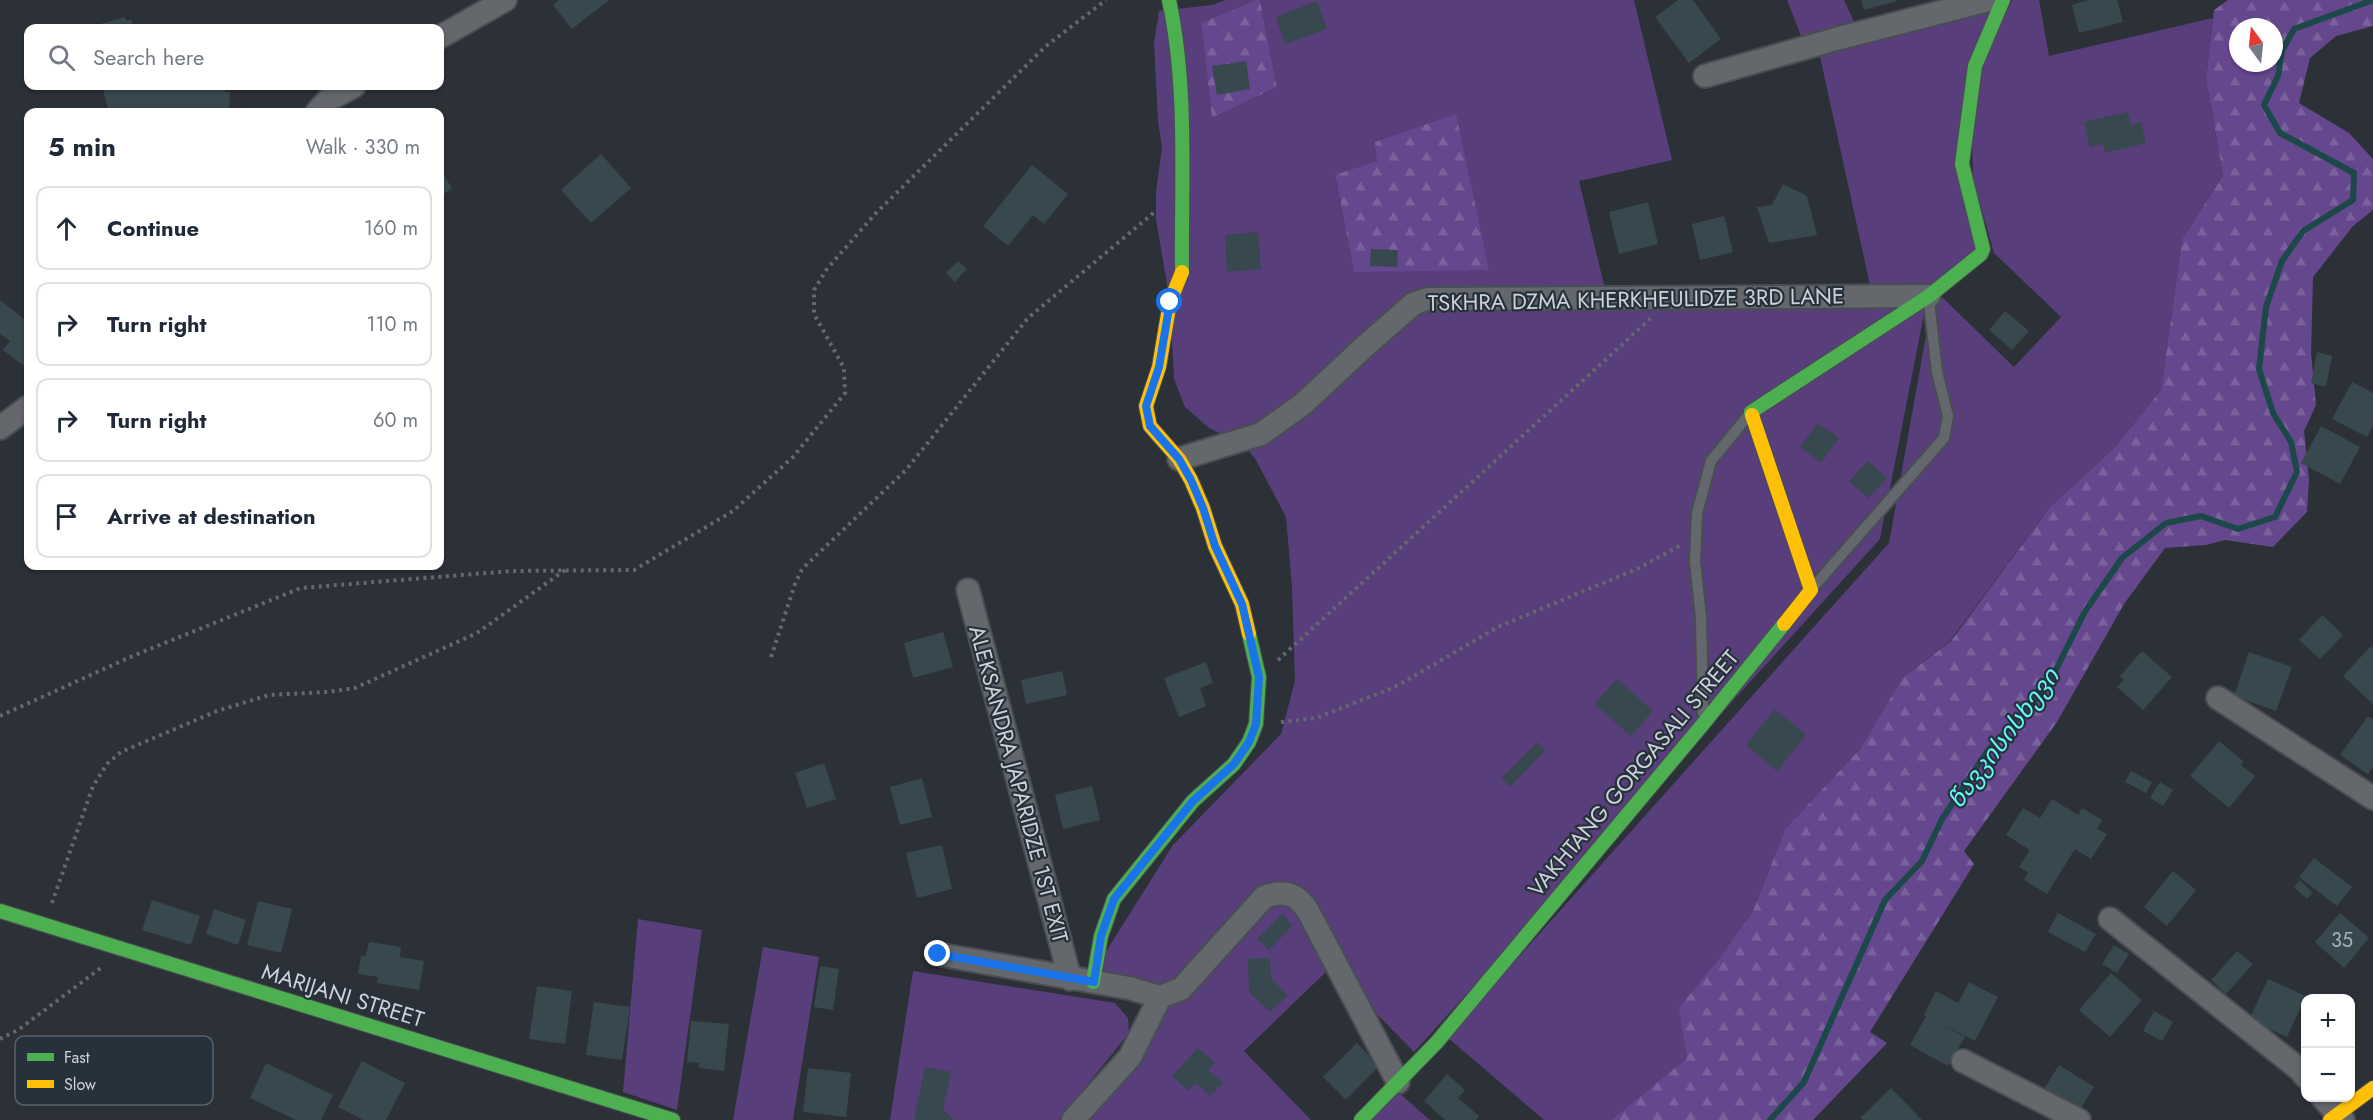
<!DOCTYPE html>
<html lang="en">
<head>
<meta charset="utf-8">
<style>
	body { margin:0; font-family:Jost,"Noto Sans Georgian",sans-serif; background:#f2f2f3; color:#1f2937 }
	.controls { position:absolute; right:18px; bottom:18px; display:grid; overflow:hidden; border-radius:12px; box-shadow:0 2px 4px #0004 }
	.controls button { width:54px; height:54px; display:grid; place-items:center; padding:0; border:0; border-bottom:2px solid #e0e1e3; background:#fff; color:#1f2937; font:30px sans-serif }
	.compass { position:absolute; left:2229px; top:18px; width:54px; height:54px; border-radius:50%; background:#fff; box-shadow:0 2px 4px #0004; rotate:345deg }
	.stop { position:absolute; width:18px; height:18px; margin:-14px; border:4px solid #1a73e8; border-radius:50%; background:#fff }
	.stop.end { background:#1a73e8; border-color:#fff; box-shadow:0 2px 6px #0008 }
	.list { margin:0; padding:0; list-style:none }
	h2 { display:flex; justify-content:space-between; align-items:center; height:78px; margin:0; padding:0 24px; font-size:26px }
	h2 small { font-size:20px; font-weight:400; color:#747a83 }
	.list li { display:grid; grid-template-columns:39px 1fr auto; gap:18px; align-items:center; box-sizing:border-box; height:84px; margin:0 12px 12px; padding:0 12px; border:2px solid #e0e1e3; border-radius:12px }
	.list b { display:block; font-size:22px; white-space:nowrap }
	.list em { font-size:20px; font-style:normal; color:#747a83 }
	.icon { flex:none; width:33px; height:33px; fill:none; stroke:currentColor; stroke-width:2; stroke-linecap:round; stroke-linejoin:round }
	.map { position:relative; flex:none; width:2373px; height:1120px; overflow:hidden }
	.search { position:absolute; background:#fff; box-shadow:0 2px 4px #0004; left:24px; top:24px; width:420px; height:66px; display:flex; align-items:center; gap:15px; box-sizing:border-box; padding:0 21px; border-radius:12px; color:#747a83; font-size:22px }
	.panel { position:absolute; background:#fff; box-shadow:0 2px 4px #0004; left:24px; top:108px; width:420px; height:462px; border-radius:12px }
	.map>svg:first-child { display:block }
	.green { fill:#583e7b; fill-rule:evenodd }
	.forest { fill:url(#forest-firs); fill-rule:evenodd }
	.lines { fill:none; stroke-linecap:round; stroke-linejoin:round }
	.stream { stroke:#1d4849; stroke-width:6 }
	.building { fill:#38484f }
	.lane-casing { stroke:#494e52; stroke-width:14 }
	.street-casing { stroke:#494e52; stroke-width:26 }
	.fast-casing { stroke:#494e52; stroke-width:16 }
	.slow-casing { stroke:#494e52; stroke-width:16 }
	.path { stroke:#65696d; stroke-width:4; stroke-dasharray:3 4.5; stroke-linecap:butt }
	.lane { stroke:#64686d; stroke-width:10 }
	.street { stroke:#64686d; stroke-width:22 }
	.fast { stroke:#4caf50; stroke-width:14 }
	.slow { stroke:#ffc107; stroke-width:14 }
	.route { stroke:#1a73e8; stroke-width:8 }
	.labels { text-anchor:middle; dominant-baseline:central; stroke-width:4.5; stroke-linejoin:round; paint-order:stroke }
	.number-label { font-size:20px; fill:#a7b0b6 }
	.street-label { font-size:22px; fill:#ccd2d9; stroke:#27313b }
	.water-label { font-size:24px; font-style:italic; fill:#63f9fb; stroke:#27313b }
	.key { fill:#27313b; stroke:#59616a; stroke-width:1.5 }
	.key-label { font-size:16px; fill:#ccd2d9 }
</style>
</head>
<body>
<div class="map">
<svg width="2373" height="1120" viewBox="0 0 2373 1120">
	<defs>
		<pattern id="forest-firs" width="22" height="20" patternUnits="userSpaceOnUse" patternTransform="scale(1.5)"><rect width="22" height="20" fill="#64478d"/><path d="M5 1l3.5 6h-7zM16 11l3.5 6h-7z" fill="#79619c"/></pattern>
	</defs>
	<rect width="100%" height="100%" fill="#2c3137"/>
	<path class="green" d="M1226 0H1255L1201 23 1212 118 1277 87 1260 0H1634L1672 160 1579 181 1606 293 1425 294 1303 399 1230 438 1209 428 1185 407 1174 379 1170 302 1156 219V191L1162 148 1158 121 1154 43 1159 11 1212 5ZM1378 161 1354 272 1335 176Z
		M1787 0H1844L1856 26 1803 41Z
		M2012 0H2039L2049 56 2213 18 2206 80 2223 176 2182 239 2161 390 2113 449 2050 507 1950 641 1902 678 1860 749 1785 829 1753 911 1718 960 1680 1008 1687 1058 1611 1120H1544L1447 1037 1889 543 1927 330 1936 305 1943 298 2014 367 2061 317 1994 253 1969 164 1980 68Z
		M1995 4 1970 61 1975 251 1927 289 1870 285 1819 52Z
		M1927 299 1880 539 1414 1052 1331 967 1244 1051 1311 1120H1081L1145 1031 1142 1005 1134 992 1088 980 1173 845 1281 734 1295 681 1292 587 1286 517 1256 460 1246 447 1428 305Z
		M638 919 702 930 677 1110 623 1092Z
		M763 947 819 957 793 1120H733Z
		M913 971 1115 1003 1128 1018 1129 1033 1059 1120H890Z
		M1398 1092 1430 1120H1371Z"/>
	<path class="forest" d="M1255 0H1260L1277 87 1212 118 1201 23Z
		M2228 0H2373V26L2336 36 2310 58 2299 103 2349 133 2373 159V210L2353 226 2313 277 2311 353 2316 405 2304 431 2309 480 2307 512 2273 547 2225 540 2206 545 2165 548 2124 604 2057 722 1964 851 1974 864 1870 1032 1887 1043 1813 1120H1611L1687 1058 1679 1008 1718 960 1753 911 1785 829 1860 749 1902 678 1951 641 2050 507 2113 449 2161 390 2182 239 2223 176 2206 79 2214 10ZM2238 27H2274V63H2238Z
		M1456 114 1489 270 1354 272 1335 175 1377 161 1375 142Z"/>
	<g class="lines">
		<path class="stream" d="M1770 1120 1804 1082 1885 900 1922 861 1942 819 1989 749 2048 686 2084 613 2122 558 2166 523 2201 516 2238 529 2275 517 2297 472 2291 442 2273 413 2259 369 2266 307 2282 261 2303 231 2353 200 2354 173 2280 133 2264 105 2278 76 2282 51 2294 29 2373 0"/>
	</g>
	<path class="building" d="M559 0H609L572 29 553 5Z
		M1678 0H1693L1721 39 1689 63 1655 17Z
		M1861 0H1897V1L1864 10Z
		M2117 0 2123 22 2079 33 2072 5 2088 0Z
		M1317 1 1327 29 1285 44 1276 17Z
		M125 17 126 21 131 19 134 28H86Z
		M1246 61 1250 89 1217 95 1212 66Z
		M102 86H223L225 92H230L229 110 227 112H109Z
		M2128 112 2131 125 2141 122 2146 143 2105 153 2103 144 2090 147 2084 122Z
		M601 154 631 188 591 223 561 190Z
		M1032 165 1068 194 1044 224 1033 215 1008 246 983 226Z
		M440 169 452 188 440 197Z
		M1783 184 1807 196 1817 235 1769 243 1757 207 1772 205Z
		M1648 202 1658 244 1619 254 1609 212Z
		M1724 216 1733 252 1700 260 1692 224Z
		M1258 232 1261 269 1227 272 1225 235Z
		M1371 249 1398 250 1397 267 1370 266Z
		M958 261 967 269 955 282 946 273Z
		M0 300 28 322V369L3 350 10 341 0 334Z
		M2005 311 2029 331 2012 350 1989 330Z
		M2317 352 2332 356 2326 387 2311 383Z
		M2352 382 2373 393V426L2367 437 2332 419Z
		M1818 423 1839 438 1821 463 1800 447Z
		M2321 426 2360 447 2340 484 2301 463Z
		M1868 461 1887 478 1868 498 1849 481Z
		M2322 615 2343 635 2320 659 2299 640Z
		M943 632 953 667 913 678 904 643Z
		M2371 646 2373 648V704L2343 676Z
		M2142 651 2172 677 2143 710 2117 687 2124 680 2120 676Z
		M2249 652 2292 667 2276 711 2234 696Z
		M1206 662 1213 683 1200 688 1206 706 1179 717 1164 678Z
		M1062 671 1067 695 1026 704 1021 680Z
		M1617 679 1653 711 1631 736 1594 704Z
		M1775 709 1806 735 1777 771 1746 745Z
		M2368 716 2373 719V767L2368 774 2340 755Z
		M2219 741 2243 761 2241 765 2255 776 2229 808 2190 776Z
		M1537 742 1545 751 1510 787 1501 778Z
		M824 763 836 799 807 808 795 773Z
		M2131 771 2152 782 2146 793 2125 782Z
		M922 778 932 817 900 825 890 787Z
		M2160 782 2173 790 2163 806 2150 798Z
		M1092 786 1100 820 1063 829 1055 795Z
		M2052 799 2078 815 2082 808 2102 820 2097 829 2107 834 2091 859 2075 849 2047 894 2024 880 2028 872 2019 867 2030 850 2006 835 2023 808 2040 818Z
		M942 845 952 889 917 898 906 853Z
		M2314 858 2352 887 2337 906 2299 877Z
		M2173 871 2196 890 2167 926 2144 907Z
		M2300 880 2313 893 2307 899 2294 887Z
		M152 900 200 916 191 945 142 930Z
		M258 901 292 909 281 953 247 945Z
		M214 909 246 920 238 945 206 934Z
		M2058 913 2096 934 2085 952 2048 932Z
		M2340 913 2369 938 2344 968 2315 942Z
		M1282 914 1293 925 1269 950 1257 939Z
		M369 942 401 947 400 957 424 961 419 990 377 983 378 977 358 974 361 956H366Z
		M2114 945 2129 954 2117 973 2102 964Z
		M2237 951 2253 964 2226 994 2211 980Z
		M1270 958 1271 978 1288 995 1270 1012 1249 992 1248 959Z
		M820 966 839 969 833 1010 814 1007Z
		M2111 973 2142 1000 2110 1037 2079 1010Z
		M2268 979 2306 996 2287 1037 2249 1020Z
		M1969 982 1998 997 1975 1041 1938 1022 1965 1037 1948 1066 1910 1045 1926 1016 1924 1015 1936 991 1958 1003Z
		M537 986 572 991 565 1044 529 1039Z
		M594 1002 630 1007 622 1060 586 1055Z
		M2154 1011 2173 1022 2162 1041 2143 1031Z
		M691 1021 729 1024 724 1071 699 1068V1063L687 1062Z
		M1357 1043 1379 1066 1346 1100 1323 1077Z
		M1198 1048 1215 1063 1208 1070 1223 1083 1210 1096 1196 1083 1189 1091 1172 1076Z
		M362 1061 405 1083 386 1120H363L338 1107Z
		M266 1063 333 1095 321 1120H296L250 1098Z
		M2059 1065 2094 1087 2077 1114 2042 1092Z
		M925 1067 951 1072 943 1109 954 1120H914Z
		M808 1068 851 1073 846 1117 803 1112Z
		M1447 1074 1465 1090 1458 1098 1479 1116 1476 1120H1445L1424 1101Z
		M1891 1088 1922 1120H1863L1860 1118Z"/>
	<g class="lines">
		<defs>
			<path id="lane" d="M1815 585 1944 438 1948 416 1937 372 1929 301
				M1703 713 1701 618 1695 561 1697 513 1711 461 1747 417"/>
			<path id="street" d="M440 37 505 0
				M1705 76 1836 39 1988 0
				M317 112 328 100 354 86
				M0 428 28 407
				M1179 459 1261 434 1303 404 1364 347 1413 304 1427 299 1929 296
				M968 590 1070 979
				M2218 698 2373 798
				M2110 919 2299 1069 2306 1077
				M937 954 1129 988 1160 997 1130 1057 1073 1120
				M1160 997 1181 989 1264 897C1284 890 1297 893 1308 911L1398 1082
				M1963 1061 2079 1120
				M2323 1098 2343 1120"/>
			<path id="fast" d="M1169 0C1188 88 1181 183 1182 272
				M1752 415 1751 412 1929 296 1981 254 1983 249 1962 164 1975 66 2003 0
				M0 911 673 1120
				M1093 982 1101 936 1114 899 1193 801 1234 764 1249 742 1256 724 1259 677 1249 634
				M1361 1120 1437 1042 1703 724 1784 624"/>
			<path id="slow" d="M1182 272 1170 302 1159 367 1146 406 1150 426 1179 459 1191 480 1203 508 1215 546 1242 604 1249 634
				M1752 415 1811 590 1784 624
				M2330 1120 2373 1088"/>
		</defs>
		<use href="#lane" class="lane-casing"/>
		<use href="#street" class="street-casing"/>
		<use href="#fast" class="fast-casing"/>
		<use href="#slow" class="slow-casing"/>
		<path class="path" d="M771 657 795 584 802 569 906 470 1028 318 1157 210
			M1278 660 1651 318
			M0 716 135 655 301 588 511 571 634 570 733 511 793 457 845 393 844 368 814 314V290L827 269 875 214 1046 46 1106 0
			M1281 722 1316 718 1395 687 1500 626 1639 568 1683 544
			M52 903 93 786 107 764 121 752 217 711 269 695 328 692 355 688 477 633 565 570
			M0 1039 18 1030 102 967"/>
		<use href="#lane" class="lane"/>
		<use href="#street" class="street"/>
		<use href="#fast" class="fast"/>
		<use href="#slow" class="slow"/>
	</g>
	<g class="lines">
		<path class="route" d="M938 954 1094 982 1101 936 1114 899 1193 801 1234 764 1249 742 1256 724 1259 677 1242 604 1215 546 1203 508 1191 480 1179 459 1150 426 1146 406 1159 367 1170 302"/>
	</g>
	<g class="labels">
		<g class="number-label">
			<text x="2342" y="940">35</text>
		</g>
		<g class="street-label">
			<text transform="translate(1636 299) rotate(-1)">TSKHRA DZMA KHERKHEULIDZE 3RD LANE</text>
			<text transform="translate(1633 773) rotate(-50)">VAKHTANG GORGASALI STREET</text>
			<text transform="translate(1019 784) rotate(75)">ALEKSANDRA JAPARIDZE 1ST EXIT</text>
			<text transform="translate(343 995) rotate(17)">MARIJANI STREET</text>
		</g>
		<g class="water-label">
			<text transform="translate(2003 738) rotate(-53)">წავკისისხევი</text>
		</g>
	</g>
	<rect x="15" y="1036" width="198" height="69" rx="9" class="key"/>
	<rect x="27" y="1053" width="27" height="8" fill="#4caf50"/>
	<rect x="27" y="1080" width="27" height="8" fill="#ffc107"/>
	<g class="key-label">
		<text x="64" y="1063">Fast</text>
		<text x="64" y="1090">Slow</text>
	</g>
</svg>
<div class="controls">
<button>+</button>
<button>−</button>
</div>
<svg class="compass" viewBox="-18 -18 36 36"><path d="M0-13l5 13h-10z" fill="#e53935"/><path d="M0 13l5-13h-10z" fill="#747a83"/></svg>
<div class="stop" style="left:1170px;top:302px"></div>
<div class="stop end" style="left:938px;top:954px"></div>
<div class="search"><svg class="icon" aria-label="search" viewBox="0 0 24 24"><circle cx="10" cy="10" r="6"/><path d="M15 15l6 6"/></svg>Search here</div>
<section class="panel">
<h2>5 min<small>Walk · 330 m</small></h2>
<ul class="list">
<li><svg class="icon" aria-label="ahead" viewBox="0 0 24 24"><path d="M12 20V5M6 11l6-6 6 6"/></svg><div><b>Continue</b></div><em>160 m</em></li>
<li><svg class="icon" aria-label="right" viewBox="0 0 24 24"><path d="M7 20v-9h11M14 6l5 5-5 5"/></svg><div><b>Turn right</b></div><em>110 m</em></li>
<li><svg class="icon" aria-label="right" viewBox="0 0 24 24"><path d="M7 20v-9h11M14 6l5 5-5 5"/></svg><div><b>Turn right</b></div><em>60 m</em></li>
<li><svg class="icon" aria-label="arrive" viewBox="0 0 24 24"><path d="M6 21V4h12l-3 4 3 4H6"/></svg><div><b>Arrive at destination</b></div></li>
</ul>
</section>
</div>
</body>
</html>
